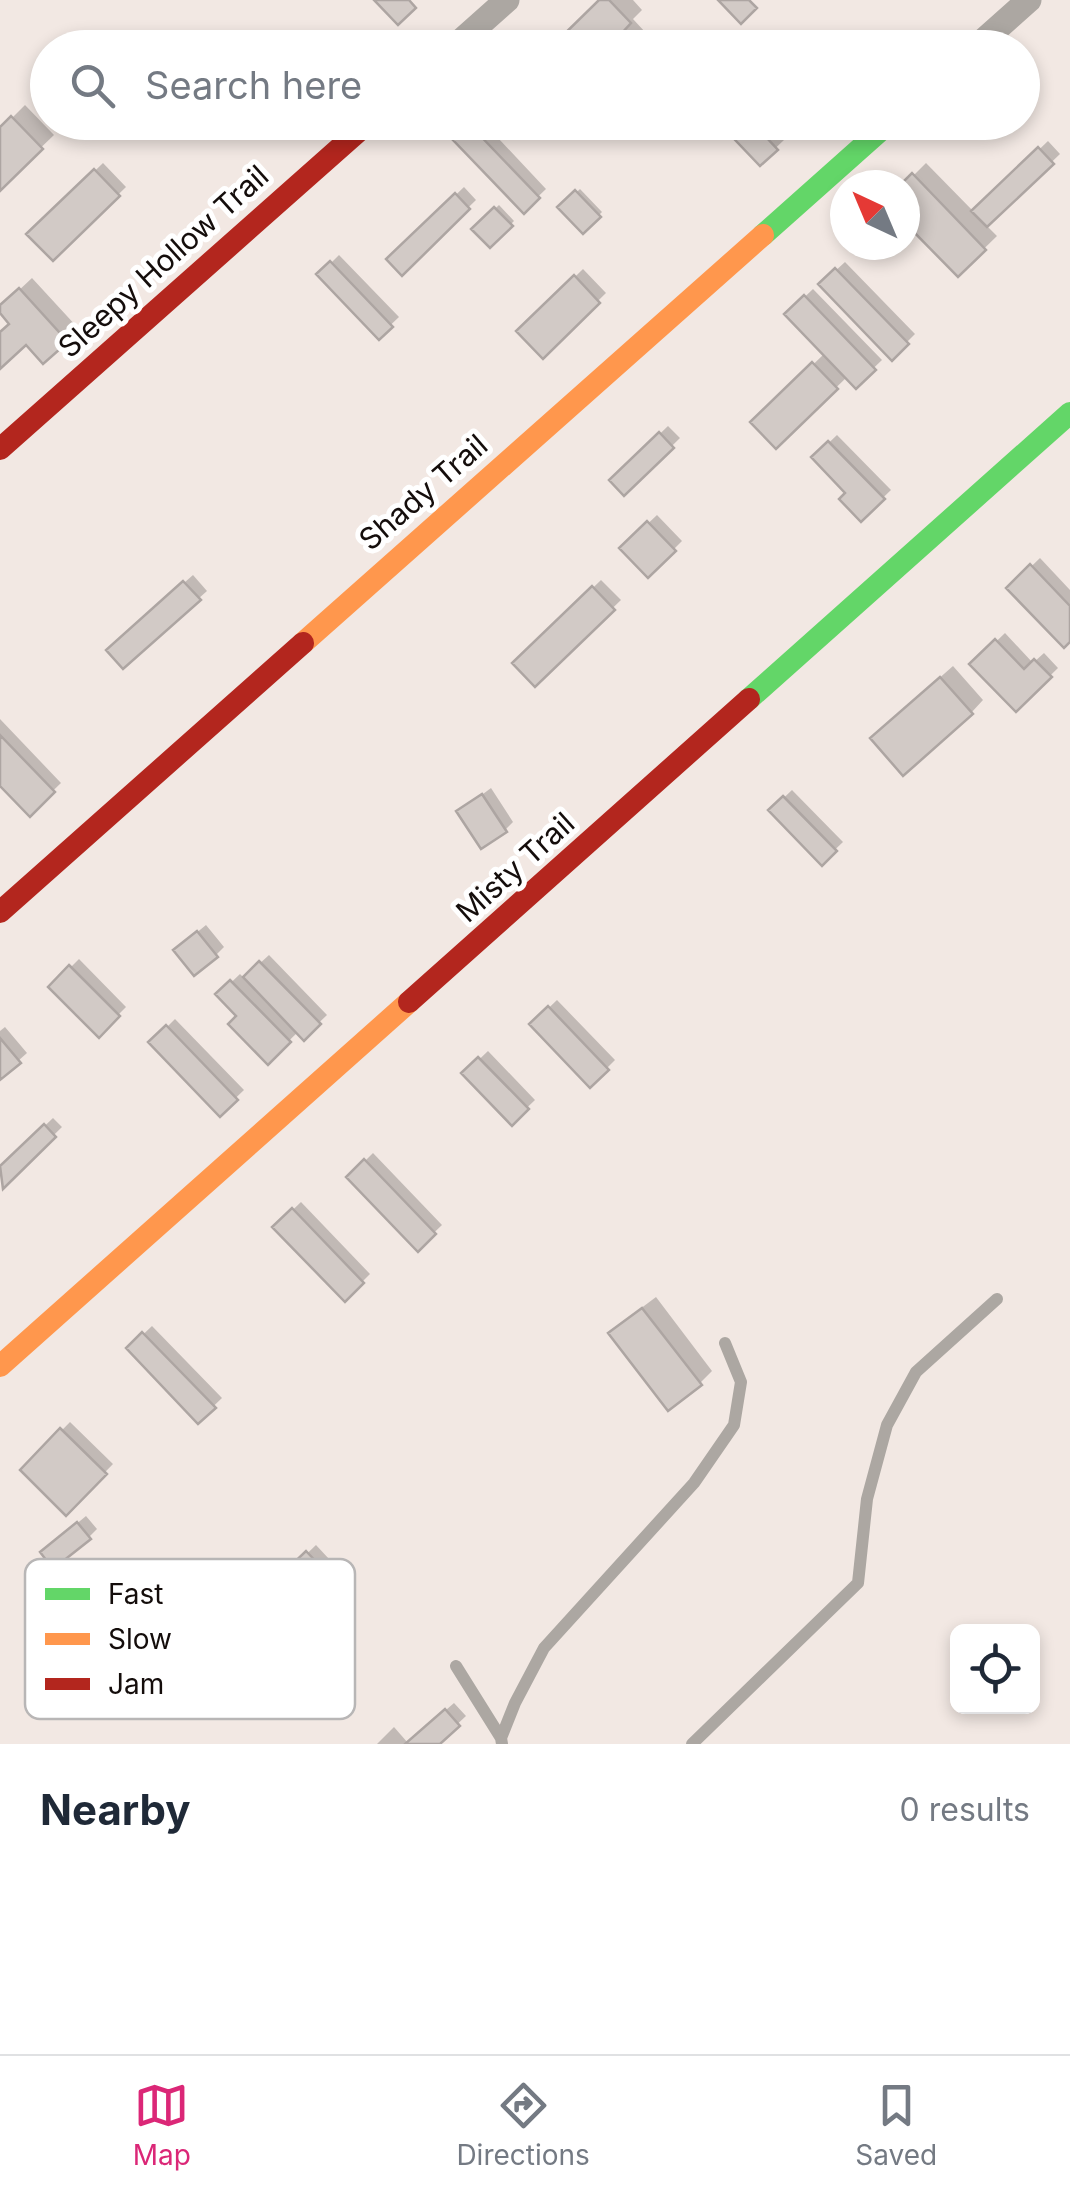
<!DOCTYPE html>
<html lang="en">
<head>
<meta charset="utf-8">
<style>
	body { margin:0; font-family:Inter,sans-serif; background:#f2f2f3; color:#1f2937 }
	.controls { position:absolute; right:30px; bottom:30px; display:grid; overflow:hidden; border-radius:15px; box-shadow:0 5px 15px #0003 }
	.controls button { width:90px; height:90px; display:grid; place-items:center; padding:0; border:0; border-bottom:2px solid #e0e1e3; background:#fff; color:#1f2937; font:50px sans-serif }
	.compass { position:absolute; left:830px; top:170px; width:90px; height:90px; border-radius:50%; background:#fff; box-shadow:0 5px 15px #0003; rotate:316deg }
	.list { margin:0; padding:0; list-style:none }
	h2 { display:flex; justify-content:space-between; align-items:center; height:130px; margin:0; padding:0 40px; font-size:42px }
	h2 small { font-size:32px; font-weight:400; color:#747a83 }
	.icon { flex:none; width:55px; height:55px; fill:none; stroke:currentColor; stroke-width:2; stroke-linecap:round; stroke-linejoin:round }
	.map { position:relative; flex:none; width:1070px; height:1744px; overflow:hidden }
	.search { position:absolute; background:#fff; box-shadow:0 5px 15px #0003; left:30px; right:30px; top:30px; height:110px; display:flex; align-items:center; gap:25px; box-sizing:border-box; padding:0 35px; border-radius:55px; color:#747a83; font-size:38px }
	.sheet { height:310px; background:#fff }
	nav { display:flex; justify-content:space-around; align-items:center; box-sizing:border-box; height:140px; border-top:2px solid #e0e1e3; background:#fff; font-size:28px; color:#747a83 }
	nav a { display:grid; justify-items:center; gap:5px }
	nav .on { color:#db2777 }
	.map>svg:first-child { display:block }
	.shadow { fill:#0003 }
	.building { fill:#d2cac6; stroke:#ada5a2; stroke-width:2.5 }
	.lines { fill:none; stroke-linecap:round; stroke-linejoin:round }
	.lane { stroke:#aca7a2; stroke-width:12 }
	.street { stroke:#aca7a2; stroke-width:25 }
	.fast { stroke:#63d668; stroke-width:22 }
	.slow { stroke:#ff974d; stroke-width:22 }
	.jam { stroke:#b3261e; stroke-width:22 }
	.labels { text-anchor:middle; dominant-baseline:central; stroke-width:10; stroke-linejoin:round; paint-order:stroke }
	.street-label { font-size:30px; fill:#140d0b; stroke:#fff }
	.key { fill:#fff; stroke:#b8b6b6; stroke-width:2.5 }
	.key-label { font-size:28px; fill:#140d0b }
</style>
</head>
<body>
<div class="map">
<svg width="1070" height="1744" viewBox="0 0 1070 1744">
	<rect width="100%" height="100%" fill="#f2e8e3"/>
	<path class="shadow" d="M602 0H633L642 10 633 19 646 33 631 48H553Z
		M106 37 117 48H95Z
		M25 105 54 135 0 187V130Z
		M474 122H483L546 189 524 210 457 140Z
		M721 122H767L784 140 760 163Z
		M1048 141 1060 154 986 225 997 236 958 274 905 219 904 185 926 163 974 212Z
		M103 163 126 187 53 258 30 234Z
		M464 187 476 200 402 272 389 259Z
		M580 189 602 212 583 231 561 207Z
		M499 205 514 221 490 245 474 229Z
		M339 255 399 317 379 336 320 274Z
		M845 262 915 334 892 357 821 284Z
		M583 269 606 293 543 355 520 331Z
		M32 278 78 328 66 340 26 342 0 366V334L12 323 0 308Z
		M813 289 882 360 856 385 848 376 776 446 754 422 825 353 787 314Z
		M668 426 680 438 624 493 612 480Z
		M837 435 891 490 861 519 848 493 814 457Z
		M657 515 682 541 648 575 622 548Z
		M1040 558 1070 590V638L1009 588Z
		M193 575 207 591 123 666 117 642Z
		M601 580 621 600 535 683 516 663Z
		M1005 633 1033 663 1044 653 1058 668 1016 709 973 664Z
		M953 666 983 700 971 713 885 726Z
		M0 719 61 783 30 813 0 782Z
		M491 788 513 822 505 830 459 812Z
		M792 790 843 842 822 862 771 810Z
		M206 925 224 947 216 955 184 943Z
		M269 955 327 1015 304 1037 299 1031 268 1061 240 1016 219 994 240 974 244 978Z
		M79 959 126 1007 99 1034 51 987Z
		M557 1000 615 1060 590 1085 532 1024Z
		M175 1019 244 1090 220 1113 152 1042Z
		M5 1027 27 1053 0 1077V1031Z
		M488 1051 535 1100 512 1122 465 1073Z
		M53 1118 62 1127 3 1185 0 1169Z
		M373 1153 442 1225 418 1248 349 1177Z
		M301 1202 370 1274 345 1299 275 1227Z
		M656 1297 712 1371 700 1383 624 1321Z
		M152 1326 222 1398 198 1421 129 1348Z
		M70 1422 113 1464 66 1512 23 1470Z
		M86 1516 97 1529 89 1537 51 1545Z
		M316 1545 330 1560 249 1639 234 1624Z
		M454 1703 466 1716 436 1744H377L394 1727 408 1743Z"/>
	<path class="building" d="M374 0H409L416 8 398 25Z
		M599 0H609L631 23 622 33 636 47 550 48Z
		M718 0H749L757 8 741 24Z
		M11 116 43 149 0 191V127Z
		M718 122H752L778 150 760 166Z
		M469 124 540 198 524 214 453 140Z
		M1038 147 1054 164 987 227 971 211Z
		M94 169 120 196 53 261 26 234Z
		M912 173 986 250 958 277 905 223V185H900Z
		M575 190 601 217 583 234 557 207Z
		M455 193 470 209 402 276 386 259Z
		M494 207 513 226 490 248 471 229Z
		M330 261 393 327 379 340 316 274Z
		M835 268 909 344 892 361 818 284Z
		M574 275 600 303 543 359 516 331Z
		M19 288 68 342 43 364 26 345 0 369V332L9 324 0 313V305Z
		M804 295 876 370 856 389 784 314Z
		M812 362 838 389 776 449 750 422Z
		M659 432 674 448 624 496 609 480Z
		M828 441 885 499 861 522 839 499 845 493 811 457Z
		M647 521 676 551 648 578 619 548Z
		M1030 564 1070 606V642L1064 648 1006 588Z
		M183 581 201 600 123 669 106 650Z
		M592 586 615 610 535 687 512 663Z
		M995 639 1024 669 1034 659 1052 677 1016 712 969 664Z
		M940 677 973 714 903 776 870 738Z
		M0 735 55 792 30 817 0 786Z
		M482 794 507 832 481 849 456 811Z
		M783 796 837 851 822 866 768 810Z
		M197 931 218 957 194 976 173 950Z
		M259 961 321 1024 304 1041 243 977Z
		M69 965 120 1016 99 1038 48 987Z
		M230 980 291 1042 268 1065 228 1024 236 1016 215 994Z
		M548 1006 609 1070 590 1088 529 1024Z
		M166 1025 238 1100 220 1117 148 1042Z
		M0 1038 21 1063 0 1080Z
		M478 1057 529 1109 512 1126 461 1073Z
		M44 1124 56 1137 3 1189 0 1166Z
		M364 1159 436 1234 418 1252 346 1177Z
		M292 1208 364 1283 345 1302 272 1227Z
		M642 1308 702 1385 668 1411 608 1333Z
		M142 1332 216 1408 198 1424 126 1348Z
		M60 1428 107 1474 66 1516 20 1470Z
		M77 1522 91 1539 53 1569 40 1552Z
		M306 1551 324 1570 249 1643 230 1624Z
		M445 1709 460 1726 440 1744H405Z"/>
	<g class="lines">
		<path class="lane" d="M456 1666 501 1738
			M502 1744 501 1738 515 1703 544 1648 694 1483 734 1425 741 1382 725 1343
			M692 1744 858 1583 867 1499 887 1425 916 1372 997 1299"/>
		<path class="street" d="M453 48 507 0
			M975 48 1029 0"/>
		<path class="fast" d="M763 235 890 122
			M749 699 1070 413"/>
		<path class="slow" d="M303 643 763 235
			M0 1366 409 1002"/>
		<path class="jam" d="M0 449 369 122
			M0 912 303 643
			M409 1002 749 699"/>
	</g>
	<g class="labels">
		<g class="street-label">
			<text transform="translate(163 261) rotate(-42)">Sleepy Hollow Trail</text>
			<text transform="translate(423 492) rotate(-41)">Shady Trail</text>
			<text transform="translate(515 867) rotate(-42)">Misty Trail</text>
		</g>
	</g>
	<rect x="25" y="1559" width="330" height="160" rx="15" class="key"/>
	<rect x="45" y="1588" width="45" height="12" fill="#63d668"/>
	<rect x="45" y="1633" width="45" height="12" fill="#ff974d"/>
	<rect x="45" y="1678" width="45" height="12" fill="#b3261e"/>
	<g class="key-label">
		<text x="108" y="1604">Fast</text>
		<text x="108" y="1649">Slow</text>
		<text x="108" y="1694">Jam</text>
	</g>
</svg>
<div class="controls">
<button><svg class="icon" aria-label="locate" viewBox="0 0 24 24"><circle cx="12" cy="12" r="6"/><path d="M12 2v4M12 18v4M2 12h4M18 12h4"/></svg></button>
</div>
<svg class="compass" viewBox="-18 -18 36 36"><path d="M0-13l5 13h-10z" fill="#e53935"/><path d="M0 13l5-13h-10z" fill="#747a83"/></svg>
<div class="search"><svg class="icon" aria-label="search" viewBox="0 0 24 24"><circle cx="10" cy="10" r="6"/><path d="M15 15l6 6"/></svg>Search here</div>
</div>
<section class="sheet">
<h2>Nearby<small>0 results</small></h2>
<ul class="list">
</ul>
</section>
<nav>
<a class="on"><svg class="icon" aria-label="map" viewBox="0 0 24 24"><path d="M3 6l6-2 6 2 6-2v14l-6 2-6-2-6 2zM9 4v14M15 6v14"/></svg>Map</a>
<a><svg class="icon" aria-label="directions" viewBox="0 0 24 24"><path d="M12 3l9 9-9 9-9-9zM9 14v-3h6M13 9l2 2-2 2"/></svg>Directions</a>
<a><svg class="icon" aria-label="saved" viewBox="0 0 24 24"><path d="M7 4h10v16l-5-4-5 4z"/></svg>Saved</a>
</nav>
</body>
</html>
